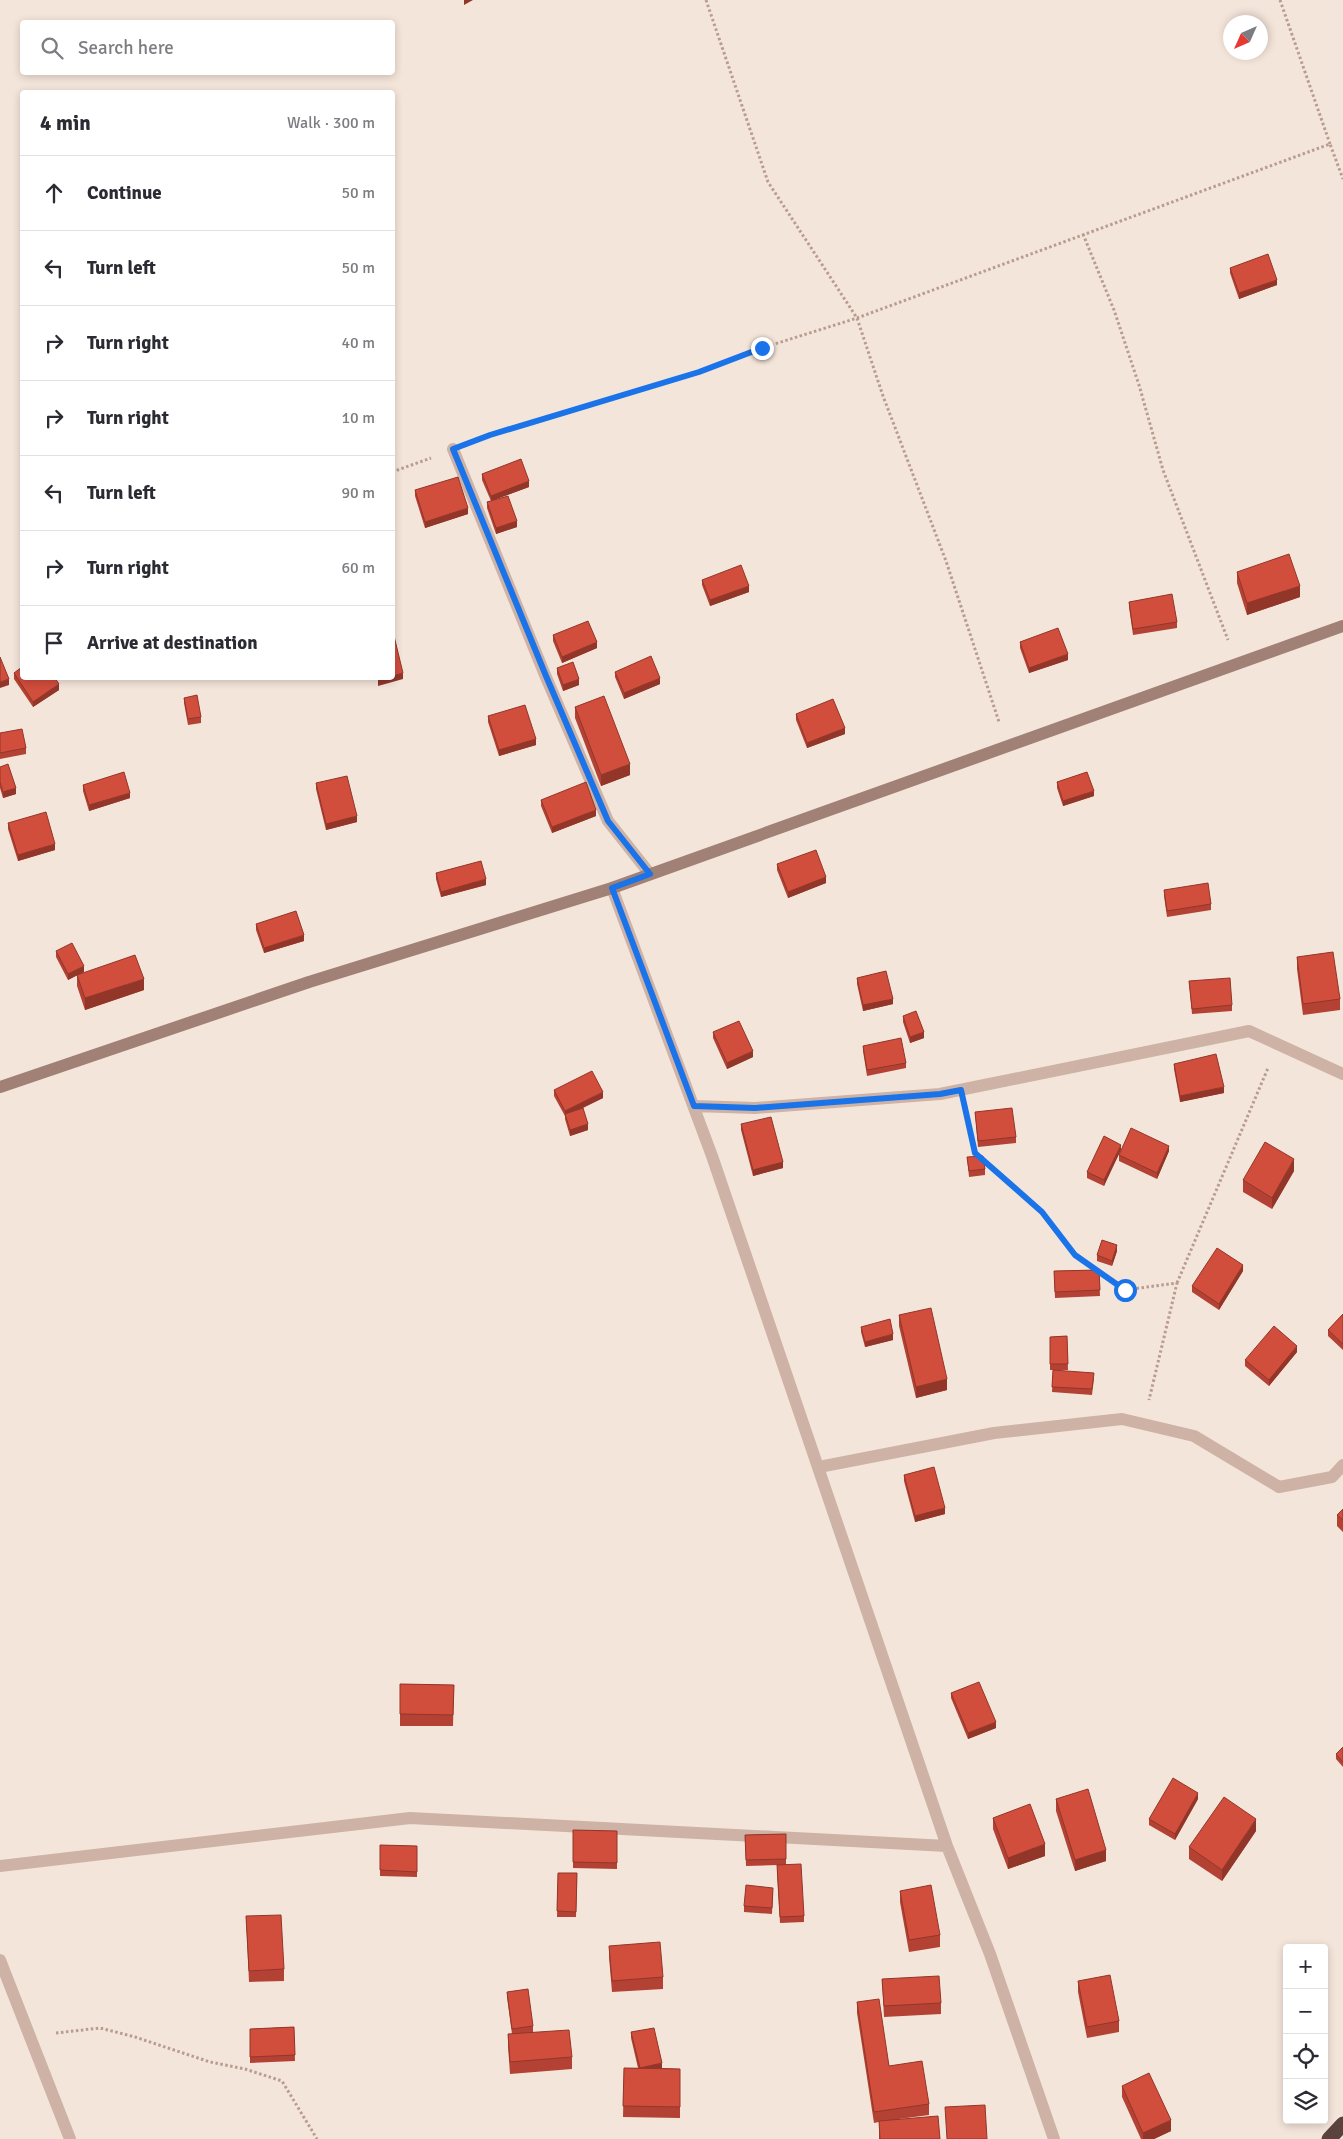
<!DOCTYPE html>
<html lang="en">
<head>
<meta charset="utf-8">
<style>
	body { margin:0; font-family:Signika,sans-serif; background:#f7f7f7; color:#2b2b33 }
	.controls { position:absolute; right:15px; bottom:15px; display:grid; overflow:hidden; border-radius:5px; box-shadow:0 2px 8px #0003 }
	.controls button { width:45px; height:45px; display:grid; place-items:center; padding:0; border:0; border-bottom:1px solid #e1e1e2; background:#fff; color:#2b2b33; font:25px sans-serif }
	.compass { position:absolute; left:1223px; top:15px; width:45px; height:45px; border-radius:50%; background:#fff; box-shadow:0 2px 8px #0003; rotate:225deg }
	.stop { position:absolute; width:15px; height:15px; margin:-11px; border:4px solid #1a73e8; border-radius:50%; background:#fff }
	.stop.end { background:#1a73e8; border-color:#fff; box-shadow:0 1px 5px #0008 }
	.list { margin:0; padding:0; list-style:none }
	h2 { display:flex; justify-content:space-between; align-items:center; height:65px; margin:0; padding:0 20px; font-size:21px }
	h2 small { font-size:16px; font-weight:400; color:#7c7c81 }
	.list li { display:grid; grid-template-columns:32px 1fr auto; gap:15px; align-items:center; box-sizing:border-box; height:75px; padding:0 20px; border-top:1px solid #e1e1e2 }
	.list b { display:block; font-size:19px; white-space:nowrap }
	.list em { font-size:16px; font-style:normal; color:#7c7c81 }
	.icon { flex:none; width:28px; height:28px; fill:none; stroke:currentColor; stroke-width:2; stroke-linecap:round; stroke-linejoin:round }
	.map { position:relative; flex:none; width:1343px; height:2139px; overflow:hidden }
	.search { position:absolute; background:#fff; box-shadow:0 2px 8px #0003; left:20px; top:20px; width:375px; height:55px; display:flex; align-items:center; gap:12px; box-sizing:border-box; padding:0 18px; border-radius:5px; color:#7c7c81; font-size:19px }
	.panel { position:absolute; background:#fff; box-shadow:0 2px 8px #0003; left:20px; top:90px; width:375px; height:590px; border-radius:5px }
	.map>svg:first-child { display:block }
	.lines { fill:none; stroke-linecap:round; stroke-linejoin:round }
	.path { stroke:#b99c8f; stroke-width:3; stroke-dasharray:2.5 2.5; stroke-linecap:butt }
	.street { stroke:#cdb2a5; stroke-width:12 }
	.secondary { stroke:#a18076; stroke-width:12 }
	.highway { stroke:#5a423d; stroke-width:15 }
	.wall { fill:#b44234 }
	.shaded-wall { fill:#92362a }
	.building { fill:#d14d3c; stroke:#92362a }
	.route { stroke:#1a73e8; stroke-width:6 }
</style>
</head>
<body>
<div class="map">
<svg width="1343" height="2139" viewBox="0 0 1343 2139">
	<rect width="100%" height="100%" fill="#f4e5da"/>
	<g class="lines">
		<path class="path" d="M706 0 768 182 857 318 883 396 946 561 999 722
			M1280 0 1330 144
			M1083 234 1114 310 1139 385 1163 470 1228 640
			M476 440 699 372 762 348 857 318 1330 144 1343 179
			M392 472 431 458
			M967 1115 975 1153 1042 1212 1075 1255 1125 1290 1177 1283 1149 1400
			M1177 1283 1268 1068
			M56 2033 100 2028 135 2037 210 2062 245 2069 282 2081 317 2139"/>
		<path class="street" d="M453 449 545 675 608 821 650 874
			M612 888 712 1156 947 1846 990 1954 1054 2139
			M694 1106 755 1108 940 1094 1249 1031 1343 1074
			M819 1467 994 1433 1122 1419 1194 1436 1279 1487 1332 1477 1343 1465
			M0 1866 410 1818 947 1846
			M0 1960 70 2139"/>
		<path class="secondary" d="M0 1087 309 982 612 888 1343 626"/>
		<path class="highway" d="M1329 2139 1343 2124"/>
	</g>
	<path class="wall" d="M1230 268 1277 285 1239 299 1230 273Z
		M482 474 529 487 491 501 517 527 496 534 487 508V502L491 501 482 480Z
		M415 490 468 514 425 528 415 496Z
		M1237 572 1300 597 1247 615 1237 583Z
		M702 580 749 592 710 606 702 585Z
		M1129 602 1177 622V628L1133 635 1129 607Z
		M553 635 597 648 562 663 553 641Z
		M1020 642 1068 660 1029 673 1020 648Z
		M557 668 579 685 563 691 557 674Z
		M615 672 660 684 624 699 615 677Z
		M14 673 59 690 33 707 14 679Z
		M184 698 201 717V723L188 725 184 703Z
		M575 707 630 775 601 786 575 718Z
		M796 714 845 734 807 748 796 720Z
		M488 716 536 745 499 756 488 722Z
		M0 733 26 748V754L0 759Z
		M0 767 16 794 3 798 0 788Z
		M1057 782 1094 796 1063 806 1057 788Z
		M316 783 357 822 326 830 316 789Z
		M83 785 130 798 89 811 83 791Z
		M541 800 596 816 552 833 541 806Z
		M8 823 55 850 18 861 8 829Z
		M777 864 826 883 788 898 777 870Z
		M436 873 486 885 441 897 436 879Z
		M1164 890 1211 904V910L1167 917 1164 896Z
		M256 924 304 941 264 953 256 930Z
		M56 951 84 972 80 974 144 990 85 1010 77 986V975L68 980 56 957Z
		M1297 957 1340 999V1010L1303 1015 1297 969Z
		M857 978 893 1004 863 1011 857 984Z
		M1189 981 1232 1005V1011L1192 1014Z
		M903 1016 924 1038 910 1043 903 1022Z
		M713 1032 753 1057 727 1069 713 1038Z
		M863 1046 906 1063V1068L867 1076 863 1051Z
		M1174 1064 1224 1093 1180 1102 1174 1069Z
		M554 1090 603 1098 583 1108 588 1130 570 1136 565 1119V1116L554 1096Z
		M975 1112 1016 1137V1143L978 1147Z
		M741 1124 783 1168 753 1176 741 1130Z
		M1121 1145 1104 1186 1087 1178V1172Z
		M1169 1151 1157 1179 1119 1161V1155Z
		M967 1157 985 1169V1175L969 1177Z
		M1294 1171 1272 1209 1243 1192V1180Z
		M1117 1251 1112 1266 1097 1261V1255Z
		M1099 1270 1100 1296 1055 1298 1054 1271Z
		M1243 1271 1219 1310 1192 1292V1286Z
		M1343 1314V1350L1328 1336V1330Z
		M899 1315 947 1390 916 1398 899 1326Z
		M861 1327 893 1340 865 1347 861 1332Z
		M1067 1336 1068 1370H1055L1094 1378 1092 1395 1052 1392 1053 1370H1050V1337Z
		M1297 1352 1269 1386 1245 1366V1360Z
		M904 1475 945 1514 915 1522 904 1481Z
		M1343 1509V1532L1337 1526V1515Z
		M400 1684 454 1685 453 1726H400Z
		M951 1693 996 1728 968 1739 951 1698Z
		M1343 1747V1767L1336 1759V1754Z
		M1056 1799 1106 1861 1075 1871 1056 1811Z
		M1198 1799 1175 1840 1149 1825V1819Z
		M993 1818 1045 1856 1008 1869 993 1829Z
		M573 1830 617 1831V1869L573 1868Z
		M1256 1831 1222 1881 1189 1859V1847Z
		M786 1834V1865L804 1916V1922L780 1923 777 1871 778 1865 746 1866 745 1835Z
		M380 1845 417 1846V1877L380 1876Z
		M558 1873H577L576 1917H557Z
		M900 1891 940 1935V1947L909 1952 900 1902Z
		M773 1893 772 1914 744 1912V1906Z
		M246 1916 284 1969V1981L249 1982Z
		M609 1946 663 1977V1989L612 1992 609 1957Z
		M882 1979 941 2003V2014L884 2017Z
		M1078 1981 1119 2021V2032L1087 2038 1078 1992Z
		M507 1992 533 2026V2032L572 2057V2069L510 2074 508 2046V2034H512L507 1997Z
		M857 2002 889 2066 929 2104V2115L899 2119 940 2139H879V2122L874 2123 857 2013Z
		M294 2027 295 2061 250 2063V2029Z
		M631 2032 662 2068 680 2069V2118L623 2117 624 2068H638L631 2038Z
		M1122 2086 1171 2131 1154 2139H1141L1122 2097Z"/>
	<path class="shaded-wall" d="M464 0H473L464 5Z
		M1277 280V285L1239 299V293Z
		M529 481V487L491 501V496Z
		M468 508V514L425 528V522Z
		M517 521V527L496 534V528Z
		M749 586V592L710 606V600Z
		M1300 586V597L1247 615V603Z
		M597 642V648L562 663V657Z
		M1068 654V660L1029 673V668Z
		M403 673V679L378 686V680L387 678H392V676Z
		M660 678V684L624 699V693Z
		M9 679V685L0 688V682Z
		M579 679V685L563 691V685Z
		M59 684V690L33 707V702Z
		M845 728V734L807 748V743Z
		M536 739V745L499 756V750Z
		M630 764V775L601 786V775Z
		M16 788V794L3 798V792Z
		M1094 791V796L1063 806V801Z
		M130 793V798L89 811V805Z
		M596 810V816L552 833V827Z
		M357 816V822L326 830V824Z
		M55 844V850L18 861V855Z
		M826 877V883L788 898V892Z
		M486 879V885L441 897V892Z
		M304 935V941L264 953V948Z
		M84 966V972L68 980V974Z
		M144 979V990L85 1010V998Z
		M893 999V1004L863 1011V1005Z
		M924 1032V1038L910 1043V1037Z
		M753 1051V1057L727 1069V1063Z
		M1224 1087V1093L1180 1102V1096Z
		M603 1092V1098L565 1116V1111Z
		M588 1124V1130L570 1136V1130Z
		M1121 1145V1150L1104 1186V1180Z
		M1169 1146V1151L1157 1179V1173Z
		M1294 1159V1171L1272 1209V1198Z
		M783 1162V1168L753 1176V1170Z
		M1117 1245V1251L1112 1266V1261Z
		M1243 1265V1271L1219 1310V1304Z
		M893 1334V1340L865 1347V1342Z
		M1297 1346V1352L1269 1386V1380Z
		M947 1379V1390L916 1398V1387Z
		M945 1508V1514L915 1522V1516Z
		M996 1722V1728L968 1739V1733Z
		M1198 1793V1799L1175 1840V1834Z
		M1256 1819V1831L1222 1881V1870Z
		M1045 1844V1856L1008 1869V1858Z
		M1106 1850V1861L1075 1871V1860Z
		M662 2063V2069L640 2068Z
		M1171 2120V2131L1154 2139H1143V2133Z"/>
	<path class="building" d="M1268 254 1277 280 1239 293 1230 268Z
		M521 459 529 481 491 496 482 474Z
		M458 477 468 508 425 522 415 490Z
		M508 496 517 521 496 528 487 502Z
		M1289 554 1300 586 1247 603 1237 572Z
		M741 565 749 586 710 600 702 580Z
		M1172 594 1177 622 1133 629 1129 602Z
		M588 621 597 642 562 657 553 635Z
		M1058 628 1068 654 1029 668 1020 642Z
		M392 636H394L403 673 392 676Z
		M651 656 660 678 624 693 615 672Z
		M0 657 9 679 0 682Z
		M573 662 579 679 563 685 557 668Z
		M22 667V678H55L59 684 33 702 14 673Z
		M377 678H387L378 680Z
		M197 695 201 717 188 719 184 698Z
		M604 696 630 764 601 775 575 707Z
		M833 699 845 728 807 743 796 714Z
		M525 705 536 739 499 750 488 716Z
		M22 729 26 748 0 753V733Z
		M8 764 16 788 3 792 0 782V767Z
		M124 772 130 793 89 805 83 785Z
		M1087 772 1094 791 1063 801 1057 782Z
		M347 776 357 816 326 824 316 783Z
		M586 782 596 810 552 827 541 800Z
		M46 812 55 844 18 855 8 823Z
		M816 850 826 877 788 892 777 864Z
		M481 861 486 879 441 892 436 873Z
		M1208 883 1211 904 1167 911 1164 890Z
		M296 911 304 935 264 948 256 924Z
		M72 943 84 966 68 974 56 951Z
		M1333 952 1340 999 1303 1004 1297 957Z
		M135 955 144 979 85 998 77 975Z
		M886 971 893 999 863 1005 857 978Z
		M1230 978 1232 1005 1192 1009 1189 981Z
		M916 1011 924 1032 910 1037 903 1016Z
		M739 1021 753 1051 727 1063 713 1032Z
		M901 1038 906 1063 867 1070 863 1046Z
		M1216 1054 1224 1087 1180 1096 1174 1064Z
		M592 1071 603 1092 565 1111 554 1090Z
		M583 1108 588 1124 570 1130 565 1114Z
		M1012 1108 1016 1137 978 1141 975 1112Z
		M771 1117 783 1162 753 1170 741 1124Z
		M1131 1128 1169 1146 1157 1173 1119 1155Z
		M1104 1136 1121 1145 1104 1180 1087 1172Z
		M1265 1142 1294 1159 1272 1198 1243 1180Z
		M983 1156 985 1169 969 1171 967 1157Z
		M1102 1240 1117 1245 1112 1261 1097 1255Z
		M1217 1248 1243 1265 1219 1304 1192 1286Z
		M1099 1270 1100 1290 1055 1292 1054 1271Z
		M931 1308 947 1379 916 1387 899 1315Z
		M1343 1314V1344L1328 1330Z
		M890 1319 893 1334 865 1342 861 1327Z
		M1274 1326 1297 1346 1269 1380 1245 1360Z
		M1067 1336 1068 1364H1050V1337Z
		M1053 1370 1094 1373 1092 1389 1052 1387Z
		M934 1467 945 1508 915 1516 904 1475Z
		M1343 1509V1520L1337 1515Z
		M979 1682 996 1722 968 1733 951 1693Z
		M400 1684 454 1685 453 1715 400 1714Z
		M1343 1747V1762L1336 1754Z
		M1173 1778 1198 1793 1175 1834 1149 1819Z
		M1088 1789 1106 1850 1075 1860 1056 1799Z
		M1224 1797 1256 1819 1222 1870 1189 1847Z
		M1030 1804 1045 1844 1008 1858 993 1818Z
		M573 1830 617 1831V1863L573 1862Z
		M786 1834V1859L746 1860 745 1835Z
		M380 1845 417 1846V1872L380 1870Z
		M801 1864 804 1916 780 1917 777 1865Z
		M558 1873H577L576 1912 557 1911Z
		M746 1885 773 1888 772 1908 744 1906Z
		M931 1885 940 1935 909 1940 900 1891Z
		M281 1915 284 1969 249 1971 246 1916Z
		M660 1942 663 1977 612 1981 609 1946Z
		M1110 1975 1119 2021 1087 2027 1078 1981Z
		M939 1976 941 2003 884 2006 882 1979Z
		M528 1989 533 2026 512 2029 507 1992Z
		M879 1999 889 2066 922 2061 929 2104 874 2112 857 2002Z
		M294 2027 295 2055 250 2057V2029Z
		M654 2028 662 2063 640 2068 631 2032Z
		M569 2030 572 2057 510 2062 508 2034Z
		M624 2068 680 2069V2107L623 2106Z
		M1149 2073 1171 2120 1143 2133 1122 2086Z
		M985 2105 987 2139H947L945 2107Z
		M938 2116 940 2139H880L879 2121Z"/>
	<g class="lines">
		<path class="route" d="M762 348 699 372 490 435 453 449 546 676 608 821 650 874 612 888 694 1106 755 1108 940 1094 961 1090 975 1153 1042 1212 1075 1255 1125 1290"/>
	</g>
</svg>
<div class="controls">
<button>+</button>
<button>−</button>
<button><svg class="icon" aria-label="locate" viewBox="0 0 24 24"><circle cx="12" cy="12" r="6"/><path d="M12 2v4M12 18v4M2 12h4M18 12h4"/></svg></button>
<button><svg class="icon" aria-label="layers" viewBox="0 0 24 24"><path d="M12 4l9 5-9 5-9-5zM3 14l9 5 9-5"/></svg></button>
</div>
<svg class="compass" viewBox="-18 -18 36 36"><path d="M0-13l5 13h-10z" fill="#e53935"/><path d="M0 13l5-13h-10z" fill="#7c7c81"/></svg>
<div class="stop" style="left:1125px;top:1290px"></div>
<div class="stop end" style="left:762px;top:348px"></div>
<div class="search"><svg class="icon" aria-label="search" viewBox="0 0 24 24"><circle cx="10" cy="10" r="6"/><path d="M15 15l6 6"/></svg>Search here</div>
<section class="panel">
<h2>4 min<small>Walk · 300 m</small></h2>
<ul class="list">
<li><svg class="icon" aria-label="ahead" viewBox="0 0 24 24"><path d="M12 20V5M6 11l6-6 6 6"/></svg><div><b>Continue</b></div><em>50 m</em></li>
<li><svg class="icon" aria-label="left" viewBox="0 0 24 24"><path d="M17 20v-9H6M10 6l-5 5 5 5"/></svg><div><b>Turn left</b></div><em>50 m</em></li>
<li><svg class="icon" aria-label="right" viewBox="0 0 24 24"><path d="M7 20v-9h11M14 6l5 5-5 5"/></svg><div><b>Turn right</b></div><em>40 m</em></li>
<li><svg class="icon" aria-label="right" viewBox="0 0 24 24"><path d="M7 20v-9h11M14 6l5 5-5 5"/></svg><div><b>Turn right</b></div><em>10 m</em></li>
<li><svg class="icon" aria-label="left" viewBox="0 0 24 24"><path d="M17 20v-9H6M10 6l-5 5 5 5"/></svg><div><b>Turn left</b></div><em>90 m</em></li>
<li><svg class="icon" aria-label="right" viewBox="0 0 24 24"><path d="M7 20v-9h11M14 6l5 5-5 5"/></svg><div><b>Turn right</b></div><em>60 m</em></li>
<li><svg class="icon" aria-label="arrive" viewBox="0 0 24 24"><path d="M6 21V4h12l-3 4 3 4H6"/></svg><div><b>Arrive at destination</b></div></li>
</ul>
</section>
</div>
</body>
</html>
